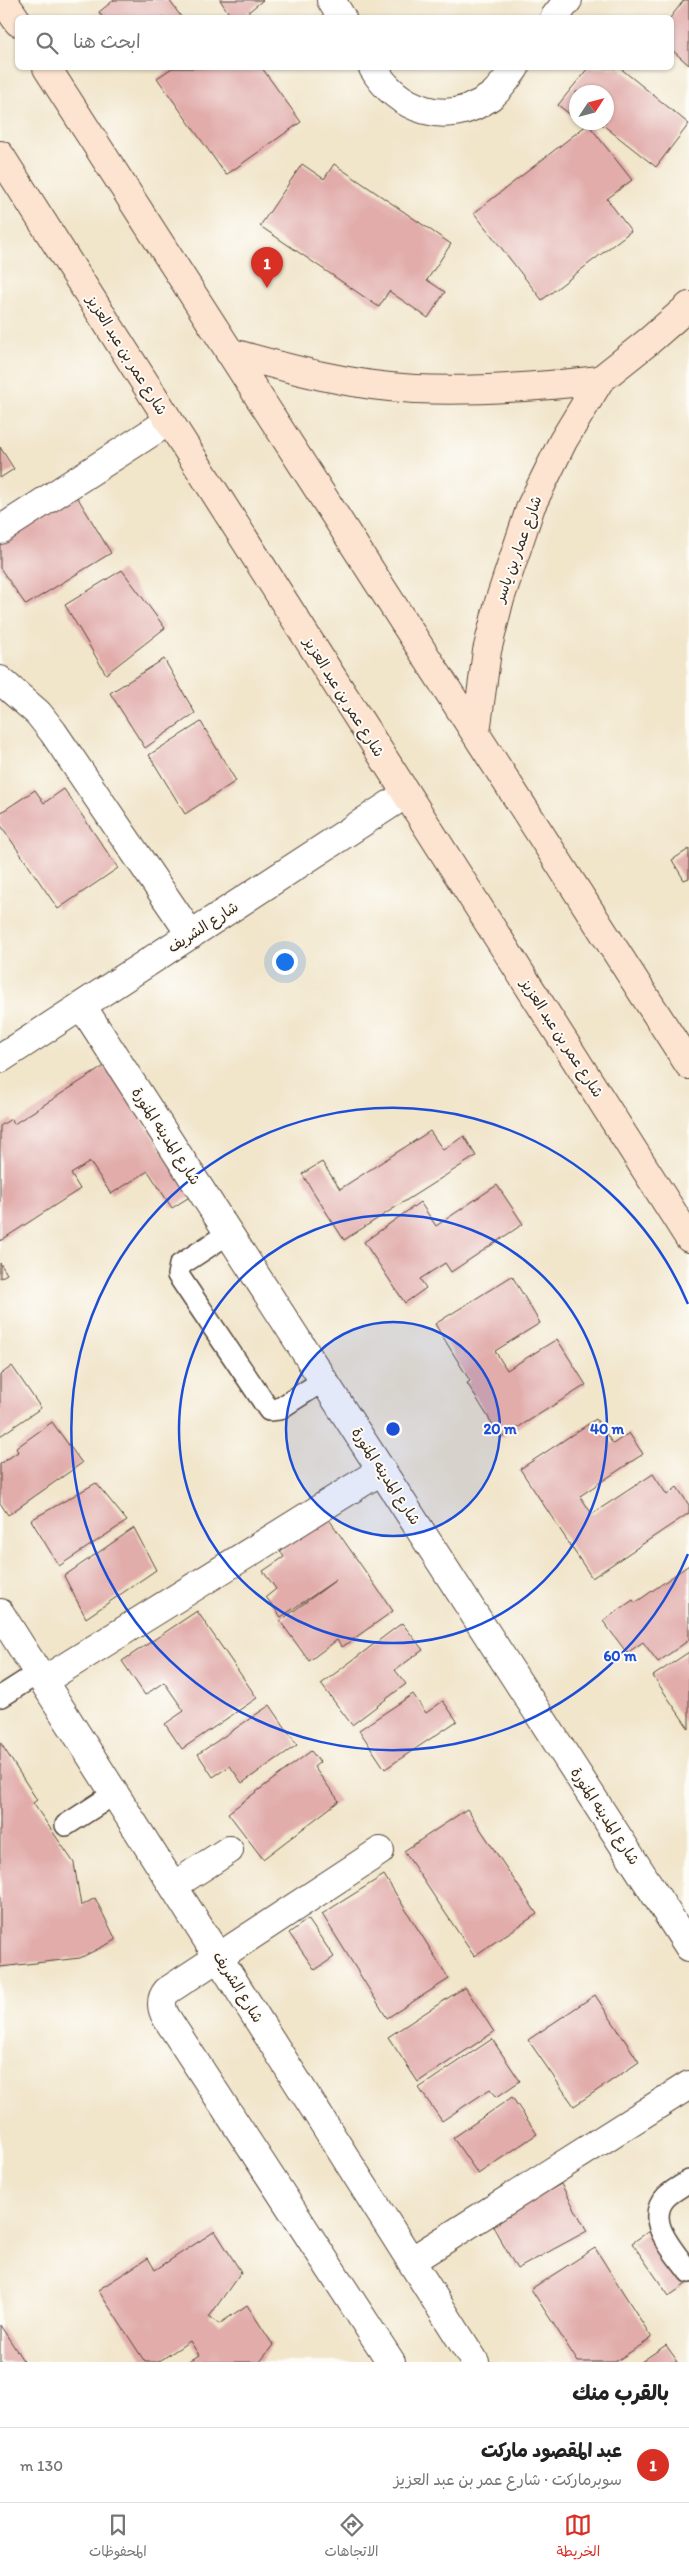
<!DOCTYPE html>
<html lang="ar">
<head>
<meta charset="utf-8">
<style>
	body { margin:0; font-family:Itim,"Playpen Sans Arabic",sans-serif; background:#f2f2f2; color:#222; direction:rtl }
	.compass { position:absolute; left:569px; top:85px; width:45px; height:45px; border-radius:50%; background:#fff; box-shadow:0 1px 4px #0004; rotate:54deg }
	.you { position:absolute; left:284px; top:961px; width:18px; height:18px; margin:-12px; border:4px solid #fff; border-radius:50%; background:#1a73e8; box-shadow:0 0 0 8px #1a73e833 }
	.badge { display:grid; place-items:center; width:32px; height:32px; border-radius:50%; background:#d93025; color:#fff; font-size:16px; font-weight:700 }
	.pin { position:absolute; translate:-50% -41px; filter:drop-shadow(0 1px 2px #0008) }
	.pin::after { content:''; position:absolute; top:26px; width:18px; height:15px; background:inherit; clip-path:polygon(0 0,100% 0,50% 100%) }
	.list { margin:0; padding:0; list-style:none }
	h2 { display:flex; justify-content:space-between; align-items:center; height:65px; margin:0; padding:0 20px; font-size:21px }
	h2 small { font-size:16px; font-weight:400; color:#767676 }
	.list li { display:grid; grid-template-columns:32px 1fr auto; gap:15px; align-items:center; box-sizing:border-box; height:75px; padding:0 20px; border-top:1px solid #e0e0e0 }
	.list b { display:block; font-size:19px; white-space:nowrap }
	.list p { margin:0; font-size:16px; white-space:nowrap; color:#767676 }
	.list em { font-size:16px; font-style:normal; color:#767676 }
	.icon { flex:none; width:28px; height:28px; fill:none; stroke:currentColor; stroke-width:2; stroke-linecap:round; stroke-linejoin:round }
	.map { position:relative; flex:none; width:689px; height:2362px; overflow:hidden; direction:ltr }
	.search { position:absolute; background:#fff; box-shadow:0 1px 4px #0004; left:15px; right:15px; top:15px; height:55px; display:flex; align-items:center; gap:12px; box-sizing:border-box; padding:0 18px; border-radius:8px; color:#767676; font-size:19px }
	.sheet { height:140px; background:#fff }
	nav { display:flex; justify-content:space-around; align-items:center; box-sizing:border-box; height:70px; border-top:1px solid #e0e0e0; background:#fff; font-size:14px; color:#767676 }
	nav a { display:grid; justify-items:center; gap:2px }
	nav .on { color:#d93025 }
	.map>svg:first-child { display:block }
	.building { fill:#e1acaa }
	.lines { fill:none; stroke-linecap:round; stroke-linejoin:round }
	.lane-casing { stroke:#564638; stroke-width:24 }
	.street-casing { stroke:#564638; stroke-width:30 }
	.secondary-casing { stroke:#564638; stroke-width:30 }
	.lane { stroke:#fff; stroke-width:21 }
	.street { stroke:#fff; stroke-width:28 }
	.secondary { stroke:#fde4d0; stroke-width:28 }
	.ring { fill:none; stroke:#1d4ed8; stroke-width:2.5 }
	.labels { text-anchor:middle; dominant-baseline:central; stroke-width:4; stroke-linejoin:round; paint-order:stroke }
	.street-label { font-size:15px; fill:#3b2a1e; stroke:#fdfcf7 }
	.centre { fill:#1d4ed8; stroke:#fdfcf7; stroke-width:2.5 }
	.ring-label { font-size:15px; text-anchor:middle; font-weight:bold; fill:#1d4ed8; stroke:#fdfcf7; stroke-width:4; stroke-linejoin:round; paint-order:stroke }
</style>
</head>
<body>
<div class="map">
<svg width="689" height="2362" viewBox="0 0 689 2362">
	<rect width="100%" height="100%" fill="#fdfcf7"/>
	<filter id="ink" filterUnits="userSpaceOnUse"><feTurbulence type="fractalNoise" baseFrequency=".02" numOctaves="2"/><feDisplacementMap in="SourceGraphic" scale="10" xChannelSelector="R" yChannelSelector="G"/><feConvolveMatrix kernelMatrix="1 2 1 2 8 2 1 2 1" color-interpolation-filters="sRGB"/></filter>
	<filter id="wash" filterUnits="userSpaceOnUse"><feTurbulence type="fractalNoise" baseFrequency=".0096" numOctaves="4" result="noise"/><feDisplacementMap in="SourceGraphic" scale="20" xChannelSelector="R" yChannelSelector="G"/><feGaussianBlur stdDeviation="1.12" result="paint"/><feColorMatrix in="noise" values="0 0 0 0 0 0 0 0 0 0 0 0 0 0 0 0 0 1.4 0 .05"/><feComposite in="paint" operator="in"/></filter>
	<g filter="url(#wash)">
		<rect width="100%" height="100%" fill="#f1e5ca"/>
		<g id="blocks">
			<path class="building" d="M114 0H169L182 18H103L99 12Z
				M220 0H263L241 18H232Z
				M684 0H689V65L672 50 670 18Z
				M172 68H262L301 122 226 175 157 78Z
				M588 68H620L689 124 656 167 599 122H606V92H576V119L558 105Z
				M588 124 632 180 607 199 631 231 542 300 474 213Z
				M302 164 324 179 334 164 451 244 427 280 445 292 428 318 389 291 379 307 260 226Z
				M0 447 14 469 0 478Z
				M76 495 111 553 26 605 0 568V540Z
				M122 570 165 628 106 674 65 605Z
				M164 659 195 713 145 748 110 693Z
				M201 722 236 781 185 814 149 755Z
				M64 789 118 868 58 909 0 824V813L35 790 44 803Z
				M689 849V878L684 880 672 860Z
				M106 1065 191 1196 172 1208 148 1171 111 1194 90 1162 71 1174 80 1189 0 1241V1126L11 1119 14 1124Z
				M430 1131 443 1150 464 1136 476 1156 344 1240 302 1174 322 1162 340 1189Z
				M497 1185 523 1224 451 1272 445 1263 420 1279 426 1288 405 1303 364 1242 420 1202 436 1226Z
				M0 1263 7 1274 0 1278Z
				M512 1276 540 1323 495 1351 507 1370 557 1339 586 1385 501 1438 467 1383 470 1381 435 1324Z
				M12 1366 41 1408 0 1436V1375Z
				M596 1419 613 1444 629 1433 643 1454 580 1496 592 1514 653 1474 667 1495 677 1487 689 1505V1513L592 1578 520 1469Z
				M52 1422 82 1463 8 1515 0 1503V1464L18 1452 16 1448Z
				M96 1483 127 1521 59 1566 31 1520Z
				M328 1518 393 1611 342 1647 337 1640 309 1661 280 1621 336 1580 281 1617 266 1597 276 1589 263 1571 284 1557 280 1551Z
				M134 1528 156 1570 86 1618 64 1576Z
				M689 1565V1640L658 1662 643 1642 627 1653 603 1621 633 1600 635 1603Z
				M197 1611 257 1698 182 1749 165 1724 184 1711 164 1682 145 1695 122 1661Z
				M402 1623 423 1650 395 1670 406 1684 352 1725 321 1684Z
				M689 1652V1729L653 1676Z
				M413 1694 426 1713 443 1701 457 1721 385 1769 359 1730Z
				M270 1705 297 1745 242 1783 230 1766 213 1777 198 1754Z
				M0 1742 37 1800 33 1803 74 1863 81 1906 95 1898 116 1940 80 1958 0 1967Z
				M311 1751 320 1762 314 1767 339 1801 263 1859 228 1813Z
				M467 1809 537 1914 474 1956 404 1851Z
				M384 1875 449 1979 387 2018 322 1914Z
				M308 1919 334 1957 315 1970 289 1933Z
				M465 1987 494 2032 418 2082 388 2037Z
				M595 1995 639 2062 574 2106 528 2040Z
				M492 2039 520 2081 497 2097 490 2089 442 2121 419 2088Z
				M512 2097 537 2134 478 2174 453 2138Z
				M561 2184 587 2231 517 2269 491 2223Z
				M652 2229 689 2282 669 2296 632 2243Z
				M215 2231 241 2272 209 2317 219 2324 247 2305 273 2345 260 2362H188L199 2355 190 2341 158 2362H145L98 2290 148 2258 155 2270Z
				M595 2248 652 2338 615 2362H578L531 2289Z
				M0 2325 24 2362H0Z
				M666 2345 678 2362H641Z"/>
		</g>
	</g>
	<g filter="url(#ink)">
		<use href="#blocks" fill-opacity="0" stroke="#564638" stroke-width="1"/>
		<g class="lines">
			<defs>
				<path id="lane" d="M229 1233 180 1265 178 1275 269 1410 279 1409 324 1380
					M2 1696 38 1673
					M66 1825 114 1794
					M689 2181C682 2186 672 2191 666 2197 643 2221 675 2252 689 2272"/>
				<path id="street" d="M331 0 342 18
					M554 18 568 0
					M373 68C398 110 447 128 490 97 500 90 508 77 515 68
					M0 530 169 421
					M0 680 38 713 53 732 191 935
					M82 1006 689 1947
					M0 1059 406 794
					M0 1613 475 2362
					M43 1681 382 1470
					M380 1851 167 1991C160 1999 161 2008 166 2017L391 2362
					M173 1886 229 1850
					M411 2261 689 2085"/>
				<path id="secondary" d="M3 0 18 22
					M47 68 689 1065
					M0 155 689 1238
					M229 352C289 369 352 386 415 389 477 392 538 387 600 380
					M476 732 487 651 499 602 531 506 563 441 600 380 649 341 689 306"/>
			</defs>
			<use href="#lane" class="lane-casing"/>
			<use href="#street" class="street-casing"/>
			<use href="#secondary" class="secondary-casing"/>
			<use href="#lane" class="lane"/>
			<use href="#street" class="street"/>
			<use href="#secondary" class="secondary"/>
		</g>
	</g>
	<circle cx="393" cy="1429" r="107" fill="#1d4ed8" fill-opacity=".12"/>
	<g class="ring">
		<circle cx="393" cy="1429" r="107"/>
		<circle cx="393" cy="1429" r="214"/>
		<path d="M688 1554A321 321 0 1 1 688 1304"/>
	</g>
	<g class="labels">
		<g class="street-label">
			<text transform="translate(127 355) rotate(58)">شارع عمر بن عبد العزيز</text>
			<text transform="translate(518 549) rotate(-70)">شارع عمار بن ياسر</text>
			<text transform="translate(344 697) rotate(58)">شارع عمر بن عبد العزيز</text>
			<text transform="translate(203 927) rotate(-33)">شارع الشريف</text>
			<text transform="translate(562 1038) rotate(57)">شارع عمر بن عبد العزيز</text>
			<text transform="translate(166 1136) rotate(57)">شارع المدينه المنورة</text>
			<text transform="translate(386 1476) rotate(57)">شارع المدينه المنورة</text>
			<text transform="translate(605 1816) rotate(57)">شارع المدينه المنورة</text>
			<text transform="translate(238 1987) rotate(58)">شارع الشريف</text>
		</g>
	</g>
	<circle cx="393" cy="1429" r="8" class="centre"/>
	<g class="ring-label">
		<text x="500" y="1434">20 m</text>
		<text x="607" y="1434">40 m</text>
		<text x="620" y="1661">60 m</text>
	</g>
</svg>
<svg class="compass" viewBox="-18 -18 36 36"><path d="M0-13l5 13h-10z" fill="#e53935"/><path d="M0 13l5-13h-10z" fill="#767676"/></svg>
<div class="you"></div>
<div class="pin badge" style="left:267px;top:288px">1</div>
<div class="search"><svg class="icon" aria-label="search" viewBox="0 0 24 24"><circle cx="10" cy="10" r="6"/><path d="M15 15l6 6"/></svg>ابحث هنا</div>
</div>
<section class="sheet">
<h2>بالقرب منك<small></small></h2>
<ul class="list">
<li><span class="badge">1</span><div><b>عبد المقصود ماركت</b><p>سوبرماركت · شارع عمر بن عبد العزيز</p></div><em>130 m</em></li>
</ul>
</section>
<nav>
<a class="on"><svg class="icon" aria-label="map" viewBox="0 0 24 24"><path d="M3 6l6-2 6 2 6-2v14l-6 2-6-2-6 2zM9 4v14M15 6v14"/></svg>الخريطة</a>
<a><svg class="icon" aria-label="directions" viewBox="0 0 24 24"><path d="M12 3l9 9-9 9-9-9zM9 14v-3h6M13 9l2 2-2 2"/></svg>الاتجاهات</a>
<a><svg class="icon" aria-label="saved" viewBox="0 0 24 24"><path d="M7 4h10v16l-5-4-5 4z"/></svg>المحفوظات</a>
</nav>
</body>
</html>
